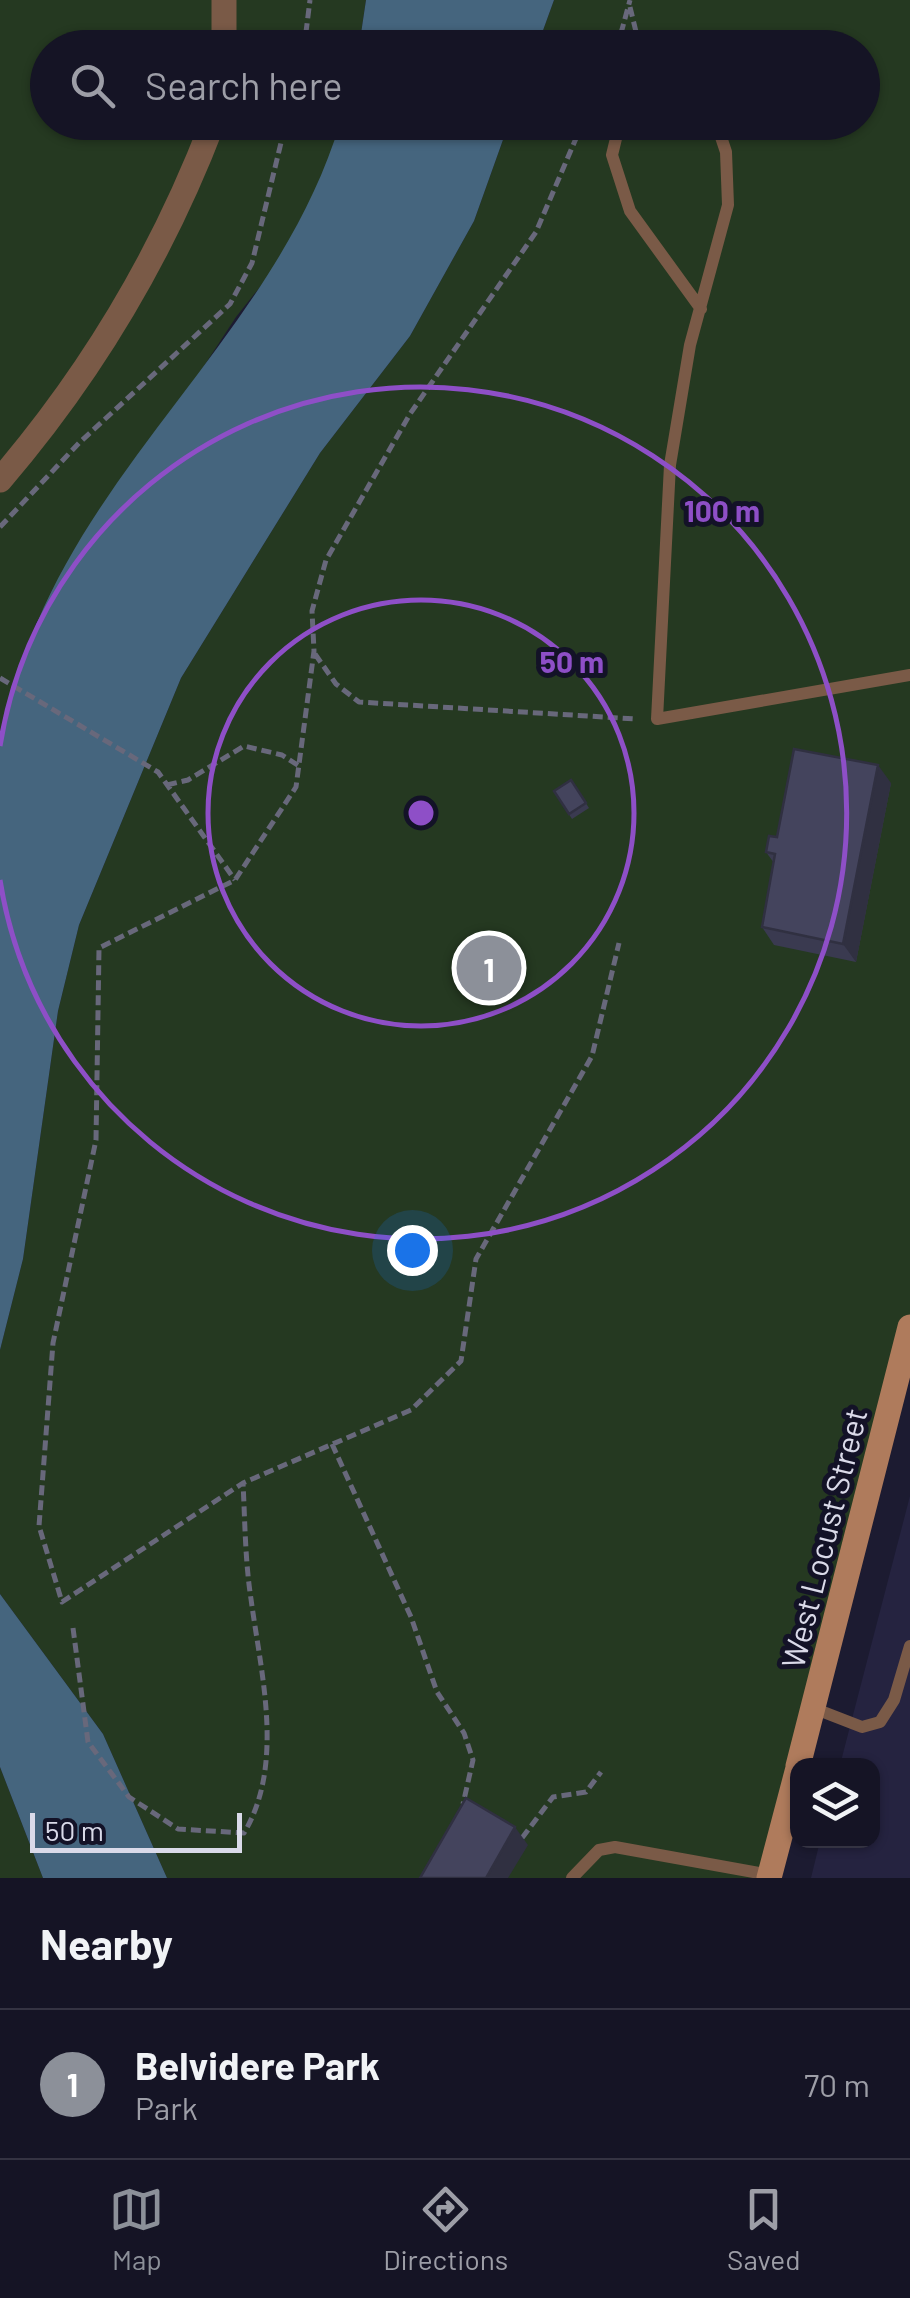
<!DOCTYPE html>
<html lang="en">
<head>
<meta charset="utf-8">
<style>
	body { margin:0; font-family:Barlow,sans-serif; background:#222132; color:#f1f3f6 }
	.controls { position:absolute; right:30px; bottom:30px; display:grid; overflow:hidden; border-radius:20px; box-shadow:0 2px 8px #0004 }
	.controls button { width:90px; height:90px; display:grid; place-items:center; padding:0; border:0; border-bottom:2px solid #343342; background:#151425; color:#f1f3f6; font:50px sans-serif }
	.scale { position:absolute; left:30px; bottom:25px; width:212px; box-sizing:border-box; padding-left:10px; border:5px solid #dadae9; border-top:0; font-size:28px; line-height:35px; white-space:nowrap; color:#dadae9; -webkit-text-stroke:8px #131227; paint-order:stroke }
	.you { position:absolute; left:412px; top:1250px; width:35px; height:35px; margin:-25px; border:8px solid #fff; border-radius:50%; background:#1a73e8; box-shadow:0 0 0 15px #1a73e833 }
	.badge { display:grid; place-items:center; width:65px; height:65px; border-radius:50%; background:#8c9099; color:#fff; font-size:32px; font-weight:700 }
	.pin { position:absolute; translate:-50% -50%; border:5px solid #fff; box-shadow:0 2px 10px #0006 }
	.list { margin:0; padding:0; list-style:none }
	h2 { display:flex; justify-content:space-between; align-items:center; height:130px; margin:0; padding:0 40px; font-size:42px }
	h2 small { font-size:32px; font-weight:400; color:#9d9ea7 }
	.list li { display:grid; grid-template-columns:65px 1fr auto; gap:30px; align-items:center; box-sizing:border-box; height:150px; padding:0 40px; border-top:2px solid #343342 }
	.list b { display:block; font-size:38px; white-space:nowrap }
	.list p { margin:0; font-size:32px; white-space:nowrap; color:#9d9ea7 }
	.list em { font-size:32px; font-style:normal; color:#9d9ea7 }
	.icon { flex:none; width:55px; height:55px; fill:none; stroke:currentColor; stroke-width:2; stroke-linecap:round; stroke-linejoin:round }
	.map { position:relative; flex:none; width:910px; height:1878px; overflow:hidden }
	.search { position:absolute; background:#151425; box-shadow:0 2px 8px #0004; left:30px; right:30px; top:30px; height:110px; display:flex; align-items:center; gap:25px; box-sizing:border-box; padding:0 35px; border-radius:55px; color:#9d9ea7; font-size:38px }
	.sheet { height:280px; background:#151425 }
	nav { display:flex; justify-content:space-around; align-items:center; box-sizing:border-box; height:140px; border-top:2px solid #343342; background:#151425; font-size:28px; color:#9d9ea7 }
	nav a { display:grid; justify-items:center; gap:5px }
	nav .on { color:#8c9099 }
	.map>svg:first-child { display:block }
	.built { fill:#252340 }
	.green { fill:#253921 }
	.water { fill:#45657e }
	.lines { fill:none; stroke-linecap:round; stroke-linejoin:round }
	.path { stroke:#68687b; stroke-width:5; stroke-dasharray:10 5; stroke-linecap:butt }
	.lane { stroke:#7a5a47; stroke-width:12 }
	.street { stroke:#7a5a47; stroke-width:25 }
	.secondary { stroke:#af7b5c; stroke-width:25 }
	.wall { fill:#3a3a50 }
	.shaded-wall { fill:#303041 }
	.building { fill:#44445d; stroke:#303041; stroke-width:2.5 }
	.ring { fill:none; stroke:#8e4fc7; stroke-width:5 }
	.labels { text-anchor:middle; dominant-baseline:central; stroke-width:10; stroke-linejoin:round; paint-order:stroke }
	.street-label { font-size:32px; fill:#dadae9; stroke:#131227 }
	.centre { fill:#8e4fc7; stroke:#131227; stroke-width:5 }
	.ring-label { font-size:30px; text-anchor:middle; font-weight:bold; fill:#8e4fc7; stroke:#131227; stroke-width:10; stroke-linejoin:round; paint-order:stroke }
</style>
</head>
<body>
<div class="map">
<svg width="910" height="1878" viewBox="0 0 910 1878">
	<rect width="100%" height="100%" fill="#1c1b31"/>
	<path class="built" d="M910 1496V1878H811L820 1841 872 1840V1766L840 1765Z"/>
	<path class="green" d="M0 0H366L359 47 48 48V122L340 123 326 171 275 268 236 317 36 623 0 743Z
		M554 0H910V1327L769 1878H167L103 1734 0 1594V1350L23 1259 58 1011 79 925 181 678 320 453 410 336 474 221 509 123 862 122V48L537 47Z
		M0 1767 43 1878H0Z"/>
	<path class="water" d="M366 0H554L537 47H359Z
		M340 123H509L474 221 410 336 320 453 181 678 79 925 58 1011 23 1259 0 1350C0 1227 0 1103 0 980 0 903 0 822 0 746 3 718 25 650 37 623 114 441 282 315 340 123Z
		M0 1594 103 1734 167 1878H43L0 1767Z"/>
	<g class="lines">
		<path class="path" d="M630 7 640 48
			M304 48 310 0
			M617 48 630 0
			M583 122 536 232 410 414 326 560 312 611 314 651 296 787 235 880 99 948 96 1140 53 1343 39 1526 62 1602 243 1483 411 1410 461 1361 476 1259 592 1056 619 943
			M0 527 79 443 230 304 252 263 286 122
			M315 654 336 684 359 702 636 719
			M0 678 158 772 235 880
			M167 785 188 780 244 746 282 755 299 766
			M332 1444 411 1617 437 1692 464 1733 473 1760 463 1804
			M73 1628 88 1742 129 1797 178 1829 244 1833C285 1764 261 1674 251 1599 245 1560 245 1521 243 1483
			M522 1838 553 1797 586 1792 601 1772"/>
		<path class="lane" d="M620 122 612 155 630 211 701 309
			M716 122 726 152 728 205 690 345 670 465 657 719 910 675
			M813 1708 862 1727 880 1722 894 1700 910 1646
			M572 1878 599 1850 615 1847 770 1875"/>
		<path class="street" d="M224 0V48
			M0 480C91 374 163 253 213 122"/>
		<path class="secondary" d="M798 1766 910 1327
			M769 1878 798 1768"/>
	</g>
	<path class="wall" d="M571 780 589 808 572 819 554 791Z
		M891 783 856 962 774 945 762 927 774 863 766 852 777 837Z"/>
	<path class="shaded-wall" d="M878 765 891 783 856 962 843 944Z
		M515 1827 528 1845 508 1878H486Z"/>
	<path class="building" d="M794 749 878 765 843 944 762 927 775 854 766 852 769 836 777 837Z
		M571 780 586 803 569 814 554 791Z
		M466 1798 515 1827 486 1878H420Z"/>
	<g class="ring">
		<circle cx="421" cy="813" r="213"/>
		<path d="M0 746A426 426 0 1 1 0 880"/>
	</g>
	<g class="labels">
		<g class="street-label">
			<text transform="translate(823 1538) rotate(-76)">West Locust Street</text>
		</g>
	</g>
	<circle cx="421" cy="813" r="15" class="centre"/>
	<g class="ring-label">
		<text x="722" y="522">100 m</text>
		<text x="572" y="673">50 m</text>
	</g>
</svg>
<div class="controls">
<button><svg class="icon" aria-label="layers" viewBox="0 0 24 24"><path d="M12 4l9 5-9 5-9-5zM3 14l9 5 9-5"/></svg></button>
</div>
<div class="scale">50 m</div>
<div class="you"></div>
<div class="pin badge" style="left:489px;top:968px">1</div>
<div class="search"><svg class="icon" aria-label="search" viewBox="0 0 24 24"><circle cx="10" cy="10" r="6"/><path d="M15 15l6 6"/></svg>Search here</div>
</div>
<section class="sheet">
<h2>Nearby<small></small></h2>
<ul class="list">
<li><span class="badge">1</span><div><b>Belvidere Park</b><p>Park</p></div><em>70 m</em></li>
</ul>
</section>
<nav>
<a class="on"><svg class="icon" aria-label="map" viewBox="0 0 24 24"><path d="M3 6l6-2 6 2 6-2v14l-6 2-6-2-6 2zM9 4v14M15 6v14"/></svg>Map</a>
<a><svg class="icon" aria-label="directions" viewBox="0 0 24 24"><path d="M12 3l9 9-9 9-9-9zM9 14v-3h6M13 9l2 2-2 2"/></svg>Directions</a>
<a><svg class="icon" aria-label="saved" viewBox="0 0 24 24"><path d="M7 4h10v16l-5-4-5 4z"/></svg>Saved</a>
</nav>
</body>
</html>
